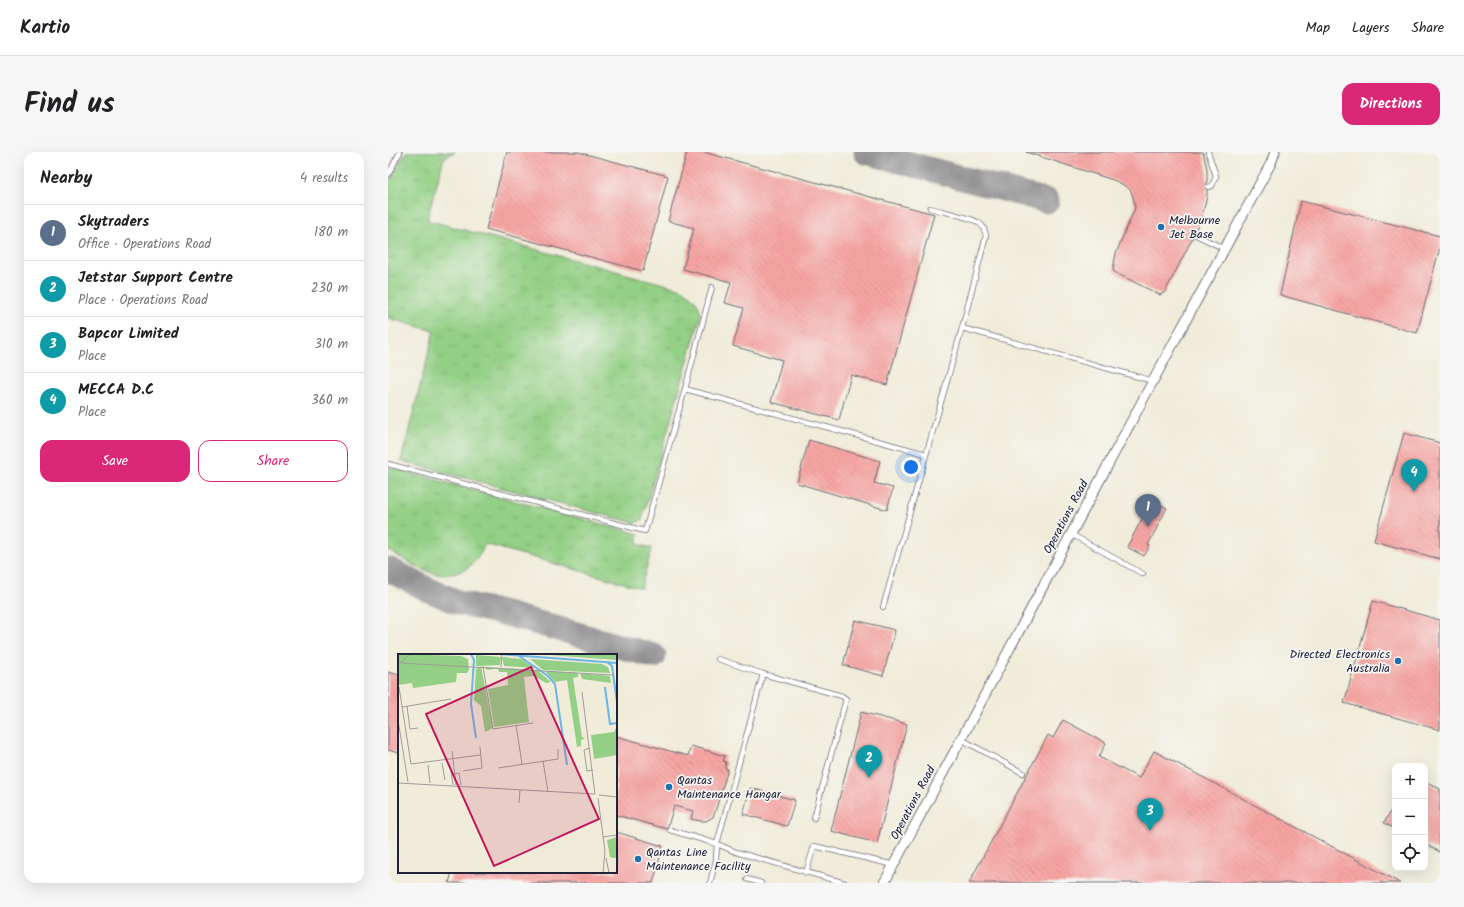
<!DOCTYPE html>
<html lang="en">
<head>
<meta charset="utf-8">
<style>
	body { margin:0; font-family:Kalam,sans-serif; background:#f6f6f6; color:#202124 }
	.controls { position:absolute; right:12px; bottom:12px; display:grid; overflow:hidden; border-radius:8px; box-shadow:0 4px 16px #0002 }
	.controls button { width:36px; height:36px; display:grid; place-items:center; padding:0; border:0; border-bottom:1px solid #e0e0e0; background:#fff; color:#202124; font:20px sans-serif }
	.you { position:absolute; left:523px; top:315px; width:14px; height:14px; margin:-10px; border:3px solid #fff; border-radius:50%; background:#1a73e8; box-shadow:0 0 0 6px #1a73e833 }
	.badge { display:grid; place-items:center; width:26px; height:26px; border-radius:50%; background:#db2777; color:#fff; font-size:13px; font-weight:700 }
	.pin { position:absolute; translate:-50% -33px; filter:drop-shadow(0 1px 2px #0008) }
	.pin::after { content:''; position:absolute; top:21px; width:14px; height:12px; background:inherit; clip-path:polygon(0 0,100% 0,50% 100%) }
	.list { margin:0; padding:0; list-style:none }
	h2 { display:flex; justify-content:space-between; align-items:center; height:52px; margin:0; padding:0 16px; font-size:17px }
	h2 small { font-size:13px; font-weight:400; color:#757577 }
	.list li { display:grid; grid-template-columns:26px 1fr auto; gap:12px; align-items:center; box-sizing:border-box; height:56px; padding:0 16px; border-top:1px solid #e0e0e0 }
	.list b { display:block; font-size:15px; white-space:nowrap }
	.list p { margin:0; font-size:13px; white-space:nowrap; color:#757577 }
	.list em { font-size:13px; font-style:normal; color:#757577 }
	.actions { display:flex; gap:8px; padding:12px 16px }
	.actions a { flex:1; padding:9px 0; border:1px solid #db2777; border-radius:12px; text-align:center; font-size:14px; color:#db2777 }
	.actions .main { background:#db2777; color:#fff }
	.icon { flex:none; width:22px; height:22px; fill:none; stroke:currentColor; stroke-width:2; stroke-linecap:round; stroke-linejoin:round }
	.map { position:relative; flex:none; width:1052px; height:731px; overflow:hidden; border-radius:12px }
	header { display:flex; align-items:center; gap:24px; box-sizing:border-box; height:56px; padding:0 20px; background:#fff; border-bottom:1px solid #e0e0e0 }
	header strong { font-size:19px }
	nav { display:flex; gap:22px; margin-inline-start:auto; font-size:14px }
	.intro { display:flex; align-items:center; justify-content:space-between; box-sizing:border-box; height:96px; padding:0 24px }
	h1 { margin:0; font-size:28px }
	.button { padding:10px 18px; border-radius:12px; background:#db2777; color:#fff; font-size:14px; font-weight:700 }
	main { display:flex; gap:24px; padding:0 24px }
	aside { flex:1; background:#fff; border-radius:12px; box-shadow:0 4px 16px #0002 }
	.map>svg:first-child { display:block }
	.grass { fill:url(#grass-tufts); stroke:#5a7860 }
	.lines { fill:none; stroke-linecap:round; stroke-linejoin:round }
	.taxiway { stroke:#89878a; stroke-width:25 }
	.building { fill:url(#building-back-hatch) }
	.service-casing { stroke:#6a6972; stroke-width:6 }
	.minor-casing { stroke:#6a6972; stroke-width:11 }
	.service { stroke:#fff; stroke-width:4.5 }
	.minor { stroke:#fff; stroke-width:9 }
	.poi-dot { fill:#1f6fb2; stroke:#f6f6f2; stroke-width:1.5 }
	.labels { text-anchor:middle; dominant-baseline:central; stroke-width:3.5; stroke-linejoin:round; paint-order:stroke }
	.poi-label { font-size:12px; fill:#22223b; stroke:#f6f6f2; text-anchor:start }
	.street-label { font-size:12px; fill:#22223b; stroke:#f6f6f2 }
	.inset-river { fill:none; stroke:#6bb6e4; stroke-width:2 }
	.inset-road { fill:none; stroke:#9e9b9a; stroke-width:1 }
	.view { fill:#c2185b; fill-opacity:0.15; stroke:#c2185b; stroke-width:2 }
	.inset-edge { fill:none; stroke:#22223b; stroke-width:2 }
</style>
</head>
<body>
<header>
<strong>Kartio</strong>
<nav><a>Map</a><a>Layers</a><a>Share</a></nav>
</header>
<div class="intro"><h1>Find us</h1><a class="button">Directions</a></div>
<main>
<aside>
<h2>Nearby<small>4 results</small></h2>
<ul class="list">
<li><span class="badge" style="background:#5c6f8a">1</span><div><b>Skytraders</b><p>Office · Operations Road</p></div><em>180 m</em></li>
<li><span class="badge" style="background:#0f9aa8">2</span><div><b>Jetstar Support Centre</b><p>Place · Operations Road</p></div><em>230 m</em></li>
<li><span class="badge" style="background:#0f9aa8">3</span><div><b>Bapcor Limited</b><p>Place</p></div><em>310 m</em></li>
<li><span class="badge" style="background:#0f9aa8">4</span><div><b>MECCA D.C</b><p>Place</p></div><em>360 m</em></li>
</ul>
<div class="actions"><a class="main">Save</a><a>Share</a></div>
</aside>
<div class="map">
<svg width="1052" height="731" viewBox="0 0 1052 731">
	<defs>
		<pattern id="grass-tufts" width="24" height="20" patternUnits="userSpaceOnUse"><rect width="24" height="20" fill="#93cf84"/><path d="M3 7l-1-3M5 7V3M7 7l1-3M15 17l-1-3M17 17v-4M19 17l1-3" fill="none" stroke="#7eb173"/></pattern>
		<pattern id="building-back-hatch" width="6" height="6" patternUnits="userSpaceOnUse"><rect width="6" height="6" fill="#f7a5a3"/><path d="M-1 5l2 2M0 0l6 6M5-1l2 2" fill="none" stroke="#d38e8d"/></pattern>
	</defs>
	<rect width="100%" height="100%" fill="#f6f6f2"/>
	<filter id="ink" filterUnits="userSpaceOnUse"><feTurbulence type="fractalNoise" baseFrequency=".025" numOctaves="2"/><feDisplacementMap in="SourceGraphic" scale="8" xChannelSelector="R" yChannelSelector="G"/><feConvolveMatrix kernelMatrix="1 2 1 2 8 2 1 2 1" color-interpolation-filters="sRGB"/></filter>
	<filter id="wash" filterUnits="userSpaceOnUse"><feTurbulence type="fractalNoise" baseFrequency=".012" numOctaves="4" result="noise"/><feDisplacementMap in="SourceGraphic" scale="16" xChannelSelector="R" yChannelSelector="G"/><feGaussianBlur stdDeviation="0.9" result="paint"/><feColorMatrix in="noise" values="0 0 0 0 0 0 0 0 0 0 0 0 0 0 0 0 0 1.4 0 .05"/><feComposite in="paint" operator="in"/></filter>
	<g filter="url(#wash)">
		<rect width="100%" height="100%" fill="#f0ecd9"/>
		<path class="grass" d="M18 0H67L56 6 39 68 294 137C305 144 311 150 313 163L254 368 247 371 13 309 46 179 0 166V33Z
			M0 315 251 382 249 392 264 396 253 436 97 392C93 402 88 410 79 416 50 434 25 412 0 398Z"/>
		<g class="lines">
			<path class="taxiway" d="M478 0 659 49
				M0 417 41 438 72 451 122 463 266 504"/>
		</g>
		<g id="blocks">
			<path class="building" d="M119 0H190L280 24 255 119 98 77Z
				M299 0H315L546 62 499 233 463 223 451 268 383 250 394 208 345 194 356 156 337 151 343 130 295 117 306 76 280 69Z
				M638 0H815L819 17V45L815 60 804 87 777 140 772 143 726 120 725 117 728 101 747 56 745 45 743 39 739 35 728 29Z
				M913 49 1052 84V95L1029 181 892 143Z
				M1016 281 1052 291V407L986 389Z
				M421 288 492 309 486 331 505 336 499 358 409 331Z
				M764 348 779 356 760 393 762 394 756 404 739 395Z
				M985 449 1052 468V578L956 551Z
				M467 468 507 478 495 524 455 513Z
				M0 520 11 523V601L0 598Z
				M473 560 519 572 489 691 443 679Z
				M675 568 718 591 711 605 751 626 766 599 1012 731H581L660 583 665 586Z
				M228 584 300 604 303 594 337 604 335 609 338 610 337 616 340 617 327 660 325 665 318 669H313L303 667 305 659 286 654 279 677 228 663Z
				M1037 629 1052 637V700L1037 692Z
				M362 636 407 648 399 674 355 662Z
				M1007 651V677L996 671Z
				M228 680 275 694 265 731H61L64 720H228Z"/>
		</g>
	</g>
	<g filter="url(#ink)">
		<use href="#blocks" fill-opacity="0" stroke="#6a6972" stroke-width="1"/>
		<g class="lines">
			<defs>
				<path id="service" d="M820 0 828 24 824 34 820 35
					M0 23 12 0
					M806 82 837 97
					M574 176 765 229
					M297 237 538 302
					M0 312 257 379 297 237 324 135
					M683 382 755 422
					M495 455 574 176 598 84C597 79 596 74 591 71 581 64 555 60 542 56
					M330 507 375 522 454 544 458 547 426 666
					M573 587 635 621
					M282 678 329 692 348 700 457 731
					M418 721 426 694 506 713
					M359 727 373 731
					M322 731 328 708 329 692 375 522"/>
				<path id="minor" d="M496 731 765 229 883 11 887 0"/>
			</defs>
			<use href="#service" class="service-casing"/>
			<use href="#minor" class="minor-casing"/>
			<use href="#service" class="service"/>
			<use href="#minor" class="minor"/>
		</g>
	</g>
	<g class="poi-dot">
		<circle cx="773" cy="75" r="4"/>
		<circle cx="1010" cy="509" r="4"/>
		<circle cx="281" cy="635" r="4"/>
		<circle cx="250" cy="707" r="4"/>
	</g>
	<g class="labels">
		<g class="poi-label">
			<text x="781" y="68">Melbourne<tspan x="781" dy="14">Jet Base</tspan></text>
			<text x="1002" y="502" text-anchor="end">Directed Electronics<tspan x="1002" dy="14">Australia</tspan></text>
			<text x="289" y="628">Qantas<tspan x="289" dy="14">Maintenance Hangar</tspan></text>
			<text x="258" y="700">Qantas Line<tspan x="258" dy="14">Maintenance Facility</tspan></text>
		</g>
		<g class="street-label">
			<text transform="translate(678 365) rotate(-62)">Operations Road</text>
			<text transform="translate(525 651) rotate(-62)">Operations Road</text>
		</g>
	</g>
	<g transform="translate(10 502)">
		<rect width="219" height="219" fill="#f0ecd9"/>
		<path d="M0 0 63 2 70 5 71 16 69 19H59L58 28 50 29 49 24 50 29 15 34 14 29 0 31ZM137 0H219V6ZM78 1 103 3 102 11 78 12ZM104 3 123 5 137 14 106 12ZM132 5 204 10 210 13 212 19 145 16ZM83 12 95 74 87 78 83 52 76 46 78 15ZM87 13 139 16 153 28 148 29 136 22 126 23 131 68 96 73 90 35 110 31 109 18H101L100 14 89 16ZM147 17 180 19V23L175 24 184 83 187 85 183 86V92L179 93 169 26 157 28ZM182 19 212 22 213 29 184 25ZM219 72V101L196 105 193 81 216 78ZM219 183V204H215L212 203 209 186Z" fill="#93cf84"/>
		<path class="inset-river" d="M73 0 76 6 73 50 78 84M101 0 219 9M121 2 150 22 157 30 169 111M209 8 214 12 219 48M207 33 212 70 219 69"/>
		<path class="inset-road" d="M3 9 215 21M0 11 12 0M85 12 95 75 135 69M103 13 104 0M1 33 13 110 82 101M184 38 197 140M9 52 12 75 20 74M4 53 53 45M0 66 10 128M118 71 124 110M192 94 186 96 189 117 195 116M54 97 58 131M145 107 150 138M44 109 47 126M30 111 32 129M52 112 55 131M100 114 160 105V95M65 117 84 114 82 93M56 120 61 119 63 131M0 129 197 140M201 141 219 143M200 144 207 197 205 219M121 149 122 136M205 183 219 181M208 204 211 219"/>
		<path class="view" d="M133 13 201 165 96 212 28 60Z"/>
		<rect width="219" height="219" class="inset-edge"/>
	</g>
</svg>
<div class="controls">
<button>+</button>
<button>−</button>
<button><svg class="icon" aria-label="locate" viewBox="0 0 24 24"><circle cx="12" cy="12" r="6"/><path d="M12 2v4M12 18v4M2 12h4M18 12h4"/></svg></button>
</div>
<div class="you"></div>
<div class="pin badge" style="left:760px;top:375px;background:#5c6f8a">1</div>
<div class="pin badge" style="left:481px;top:626px;background:#0f9aa8">2</div>
<div class="pin badge" style="left:762px;top:679px;background:#0f9aa8">3</div>
<div class="pin badge" style="left:1026px;top:340px;background:#0f9aa8">4</div>
</div>
</main>
</body>
</html>
